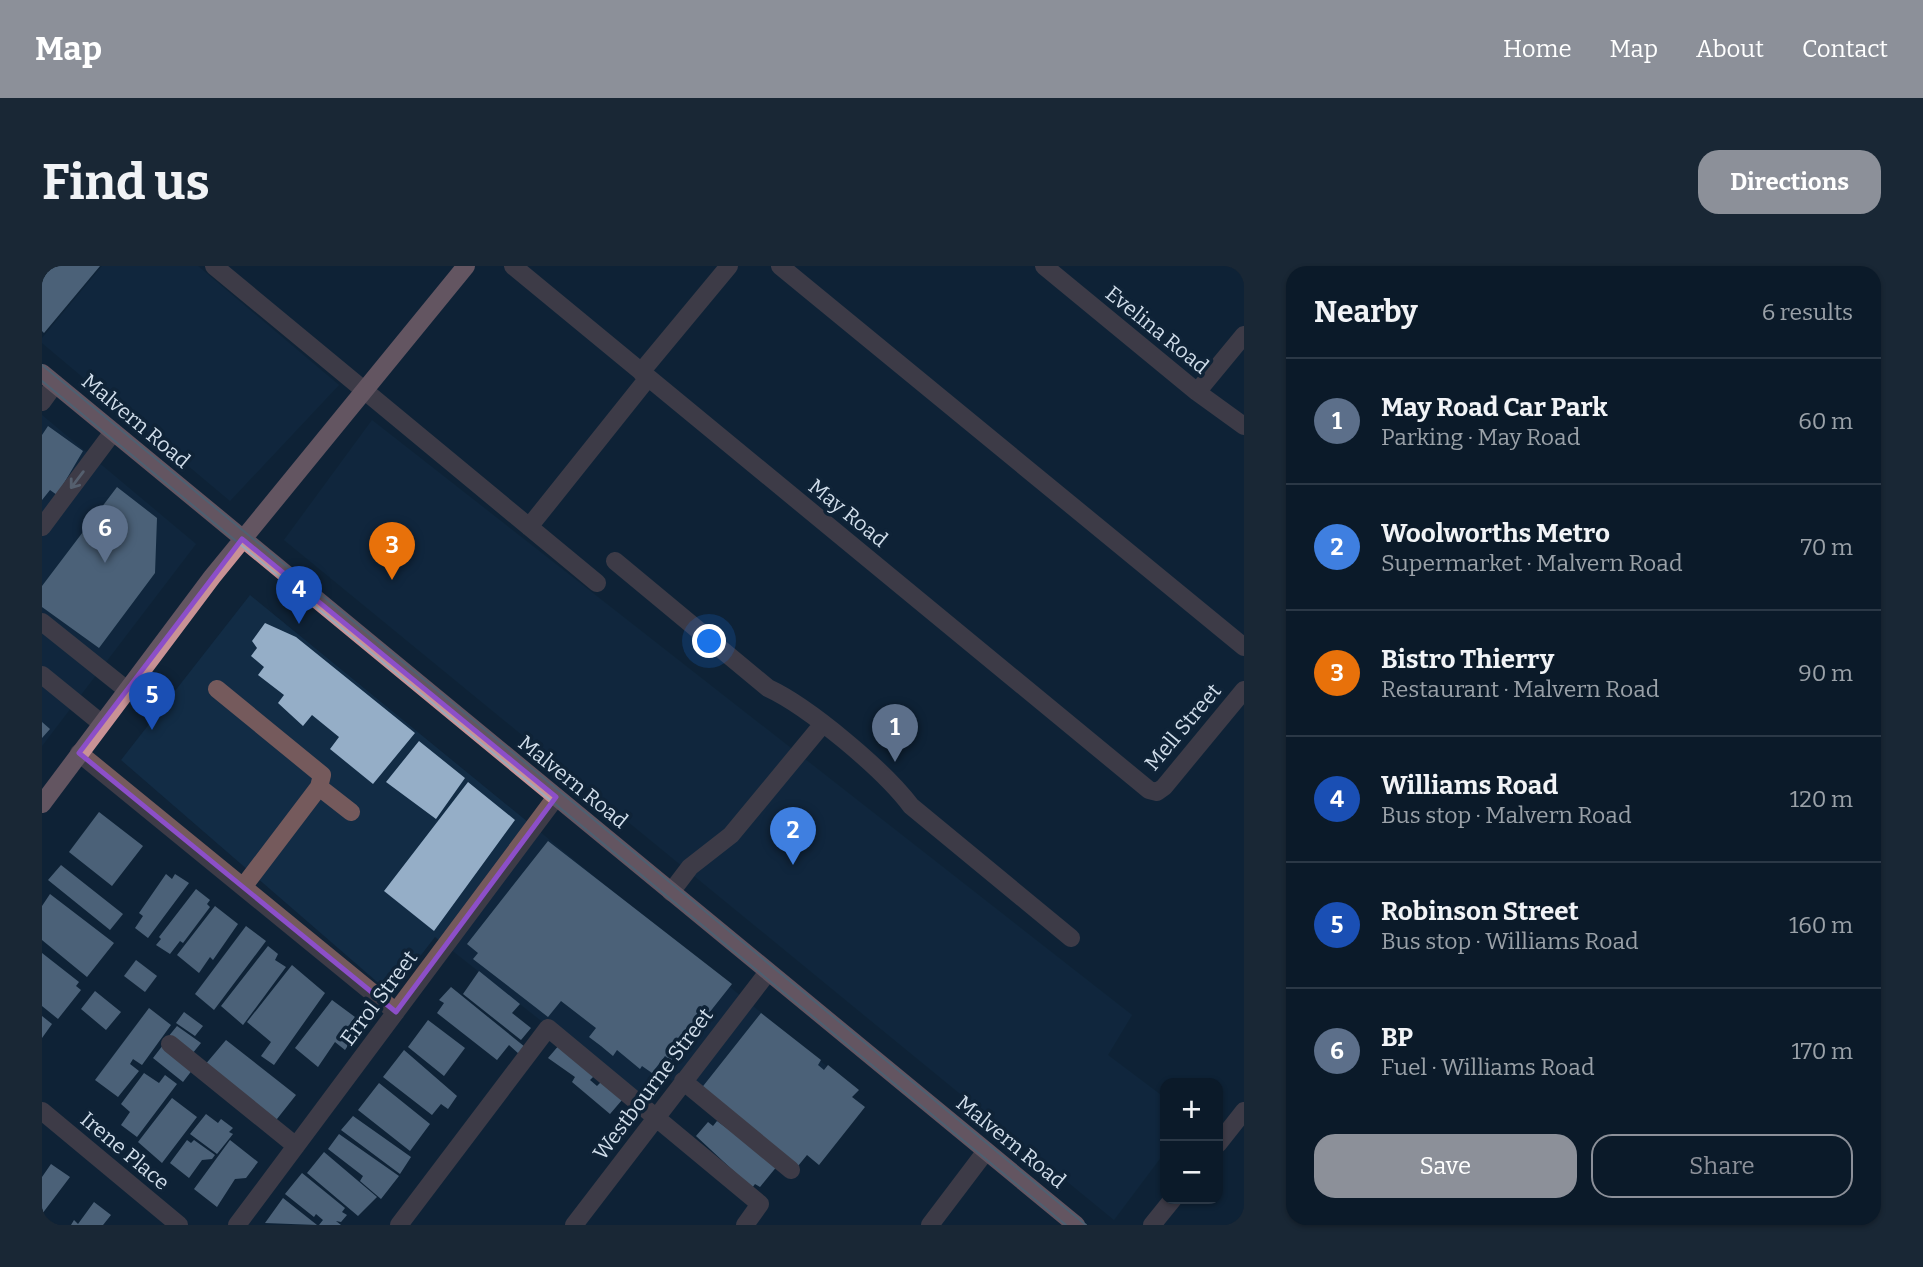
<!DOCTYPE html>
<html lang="en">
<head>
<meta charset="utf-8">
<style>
	body { margin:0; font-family:Bitter,serif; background:#192735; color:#f1f3f6 }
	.controls { position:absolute; right:21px; bottom:21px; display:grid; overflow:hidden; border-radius:14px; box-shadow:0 2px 5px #0004 }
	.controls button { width:63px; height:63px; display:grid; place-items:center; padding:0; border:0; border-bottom:2px solid #2b3846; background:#0b1a29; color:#f1f3f6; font:35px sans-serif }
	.you { position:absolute; left:668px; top:376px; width:24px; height:24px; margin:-18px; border:5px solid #fff; border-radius:50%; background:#1a73e8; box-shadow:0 0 0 10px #1a73e833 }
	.badge { display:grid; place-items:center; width:46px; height:46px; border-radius:50%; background:#8c9099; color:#fff; font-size:23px; font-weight:700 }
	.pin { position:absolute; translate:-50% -58px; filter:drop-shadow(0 2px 4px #0008) }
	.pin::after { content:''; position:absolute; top:37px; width:24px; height:21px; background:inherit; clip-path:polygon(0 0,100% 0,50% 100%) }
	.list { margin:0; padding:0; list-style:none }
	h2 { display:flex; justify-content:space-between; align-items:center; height:91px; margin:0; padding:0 28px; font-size:30px }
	h2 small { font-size:23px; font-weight:400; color:#9aa1a8 }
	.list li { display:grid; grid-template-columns:46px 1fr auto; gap:21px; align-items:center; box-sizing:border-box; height:126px; padding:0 28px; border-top:2px solid #2b3846 }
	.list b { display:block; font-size:26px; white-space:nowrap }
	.list p { margin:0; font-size:23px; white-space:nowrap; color:#9aa1a8 }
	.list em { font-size:23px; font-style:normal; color:#9aa1a8 }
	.actions { display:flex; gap:14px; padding:21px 28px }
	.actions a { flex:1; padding:16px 0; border:2px solid #8c9099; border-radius:21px; text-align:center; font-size:24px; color:#8c9099 }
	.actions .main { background:#8c9099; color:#fff }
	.map { position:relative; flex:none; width:1202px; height:959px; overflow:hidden; border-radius:21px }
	header { display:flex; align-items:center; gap:42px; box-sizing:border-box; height:98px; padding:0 35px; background:#8c9099; color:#fff }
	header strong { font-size:33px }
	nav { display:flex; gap:38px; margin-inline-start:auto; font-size:24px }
	.intro { display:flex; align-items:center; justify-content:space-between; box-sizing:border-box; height:168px; padding:0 42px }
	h1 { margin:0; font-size:49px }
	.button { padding:18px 32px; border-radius:21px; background:#8c9099; color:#fff; font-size:24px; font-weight:700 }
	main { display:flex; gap:42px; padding:0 42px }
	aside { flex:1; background:#0b1a29; border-radius:21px; box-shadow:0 2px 5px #0004 }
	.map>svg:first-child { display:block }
	.built { fill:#122c45 }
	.building { fill:#95aec7 }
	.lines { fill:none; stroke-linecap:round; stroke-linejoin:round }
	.minor { stroke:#755a5c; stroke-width:18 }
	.major { stroke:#c99295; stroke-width:18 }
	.tram { stroke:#9baab9; stroke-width:2 }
	.oneway { stroke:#aca9b1 }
	.marked { fill:none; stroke:#8c4fc8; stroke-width:5; stroke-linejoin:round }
	.labels { text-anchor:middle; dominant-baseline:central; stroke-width:7; stroke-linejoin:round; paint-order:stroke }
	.street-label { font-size:21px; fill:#d0ddea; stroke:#0f2337 }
</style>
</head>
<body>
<header>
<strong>Map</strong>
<nav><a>Home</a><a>Map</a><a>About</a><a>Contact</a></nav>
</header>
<div class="intro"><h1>Find us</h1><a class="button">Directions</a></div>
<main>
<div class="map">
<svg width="1202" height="959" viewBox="0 0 1202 959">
	<rect width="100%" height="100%" fill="#0f2337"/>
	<path class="built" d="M60 0H156L297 119 188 235 0 77V72Z
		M0 149 154 278 0 480Z
		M330 154 1090 749 1066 789 1123 832V886L1072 954 242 274Z
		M208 329 793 807 732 893 625 811 602 836 393 671 349 728 79 494Z"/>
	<path class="building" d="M0 0H58L2 67 0 65Z
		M6 160 41 185 15 229 8 224 0 234V169Z
		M75 221 115 252 113 307 57 382 0 341V320Z
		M223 357 254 371 373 467 331 518 288 483 297 471 270 449 261 460 236 437 242 429 216 409 222 401 209 390 215 382 210 375Z
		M0 456 8 463 0 472Z
		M377 475 423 512 394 553 344 516Z
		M426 516 473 554 392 665 342 625Z
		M57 546 101 580 70 620 27 586Z
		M506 575 690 718 629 795 623 790 610 807 600 800 598 803 575 784 571 790 559 780 547 771 554 762 519 735 506 751 431 693 436 687 425 678Z
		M19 599 81 648 68 664 6 614Z
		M124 608 130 613 133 608 147 617 106 672 93 662 101 650 97 647Z
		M154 623 168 634 165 638 168 641 141 677 138 675 128 688 114 679 119 673 117 671Z
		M8 628 72 677 45 711 0 674V640Z
		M173 640 196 658 171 694 168 691 157 707 135 689Z
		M204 660 224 675 172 744 153 728Z
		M226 680 236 688 233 694 244 701 201 759 179 740Z
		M0 687 37 716 34 720 39 724 16 753 0 740Z
		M94 694 115 710 103 726 82 710Z
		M250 699 283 727 232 799 219 790 229 776 205 756Z
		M437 705 478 738 470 747 489 762 479 774 421 728Z
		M409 721 483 781 477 788 467 779 455 794 395 747 402 737 397 734Z
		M53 725 79 746 64 764 39 743Z
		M290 734 313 751 308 758 316 764 303 784 293 776 276 801 253 782Z
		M107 742 129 759 100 799 91 793 88 798 97 805 76 831 53 814Z
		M142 746 161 760 153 770 134 757Z
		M719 747 779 794 776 799 782 804 786 799 817 824 810 831 823 841 777 899 765 889 756 900 658 824Z
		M0 750 10 758 0 772Z
		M386 754 423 782 402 810 366 781Z
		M135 760 159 777 150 788 126 771Z
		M184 774 254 829 231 858 162 800Z
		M518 778 554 808 548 814 555 820 559 816 580 834 568 848 530 816 533 811 506 792Z
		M121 779 151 803 141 816 111 792Z
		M362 784 415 830 406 843 399 838 390 849 341 811Z
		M102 807 117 817 123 809 135 818 95 871 79 859 88 846 79 838Z
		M337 817 388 858 368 885 316 844Z
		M130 832 155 851 120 897 96 876Z
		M164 848 176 857 179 853 191 862 187 866 191 868 175 888 148 868Z
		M311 850 369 891 358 908 299 864Z
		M675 855 736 899 718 921 713 918 710 922 654 870 666 856 671 860Z
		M297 868 357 910 339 933 318 915 321 910 286 883Z
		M145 874 149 877 152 874 173 889 170 893 160 894 147 912 128 897Z
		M188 874 216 896 204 912 193 913 175 941 152 923Z
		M282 886 335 931 316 950 265 907Z
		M9 898 28 911 0 948V911Z
		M260 907 303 942 300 946 305 949 299 956 294 955 299 959H277L281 954 274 948 272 951 243 928Z
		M241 932 275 959 223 957Z
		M52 936 69 949 61 959H29L32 954 36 958Z"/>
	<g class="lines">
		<path class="minor" d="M172 0 555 317
			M471 0 1107 524 1115 526 1122 521 1202 424
			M738 0 1202 381
			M1002 0 1155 126 1202 160
			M599 106 687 0
			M1155 126 1202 69
			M0 136 13 118
			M0 261 71 166
			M487 261 606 112
			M573 295 726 422C767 441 842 504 869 540L1029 672
			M0 356 85 424
			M0 409 59 457
			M175 423 280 509 277 521 309 546
			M37 487 354 746
			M201 621 277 521
			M629 626 648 601 689 569 780 459
			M128 778 254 880
			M641 815 749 904
			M0 845 137 959
			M1176 878 1202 845
			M195 959 514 531
			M357 959 506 762 718 938 703 959
			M532 959 726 706
			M888 959 944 885
			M1110 959 1131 933"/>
		<path class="major" d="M0 107 1034 959
			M0 538 170 311 424 0"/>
		<path class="tram" d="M0 99 1044 959
			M0 115 1024 959"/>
	</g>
	<defs><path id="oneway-shaft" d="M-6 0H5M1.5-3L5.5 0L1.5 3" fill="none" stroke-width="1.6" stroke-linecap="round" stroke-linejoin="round" transform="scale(1.75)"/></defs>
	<use class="oneway" href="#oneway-shaft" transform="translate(35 214) rotate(127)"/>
	<path d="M0 0H1202V959H0ZM200 273 514 531 354 746 37 487Z" fill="#0f2337" fill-opacity=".55" fill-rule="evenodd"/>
	<path class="marked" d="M200 273 514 531 354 746 37 487Z"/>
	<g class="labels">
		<g class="street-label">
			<text transform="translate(1115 64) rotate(39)">Evelina Road</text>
			<text transform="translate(94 155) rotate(40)">Malvern Road</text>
			<text transform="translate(806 247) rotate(39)">May Road</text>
			<text transform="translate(1141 461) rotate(-50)">Mell Street</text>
			<text transform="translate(531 516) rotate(39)">Malvern Road</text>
			<text transform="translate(337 732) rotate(-53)">Errol Street</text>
			<text transform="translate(611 818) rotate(-53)">Westbourne Street</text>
			<text transform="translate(969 876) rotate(39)">Malvern Road</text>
			<text transform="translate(83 885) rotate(40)">Irene Place</text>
		</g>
	</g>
</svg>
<div class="controls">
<button>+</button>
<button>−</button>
</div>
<div class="you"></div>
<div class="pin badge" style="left:853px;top:496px;background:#5c6f8a">1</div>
<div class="pin badge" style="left:751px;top:599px;background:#3f7fe0">2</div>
<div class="pin badge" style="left:350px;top:314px;background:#e8710a">3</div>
<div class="pin badge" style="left:257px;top:358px;background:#1a4fb4">4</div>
<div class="pin badge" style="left:110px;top:464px;background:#1a4fb4">5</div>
<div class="pin badge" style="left:63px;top:297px;background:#5c6f8a">6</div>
</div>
<aside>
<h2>Nearby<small>6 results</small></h2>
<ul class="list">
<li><span class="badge" style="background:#5c6f8a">1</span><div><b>May Road Car Park</b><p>Parking · May Road</p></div><em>60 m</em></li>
<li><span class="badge" style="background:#3f7fe0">2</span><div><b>Woolworths Metro</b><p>Supermarket · Malvern Road</p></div><em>70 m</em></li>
<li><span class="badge" style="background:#e8710a">3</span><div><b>Bistro Thierry</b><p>Restaurant · Malvern Road</p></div><em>90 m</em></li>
<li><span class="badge" style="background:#1a4fb4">4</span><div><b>Williams Road</b><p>Bus stop · Malvern Road</p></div><em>120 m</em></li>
<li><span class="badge" style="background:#1a4fb4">5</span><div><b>Robinson Street</b><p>Bus stop · Williams Road</p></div><em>160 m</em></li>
<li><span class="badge" style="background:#5c6f8a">6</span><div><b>BP</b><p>Fuel · Williams Road</p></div><em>170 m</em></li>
</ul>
<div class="actions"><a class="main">Save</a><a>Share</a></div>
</aside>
</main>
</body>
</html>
